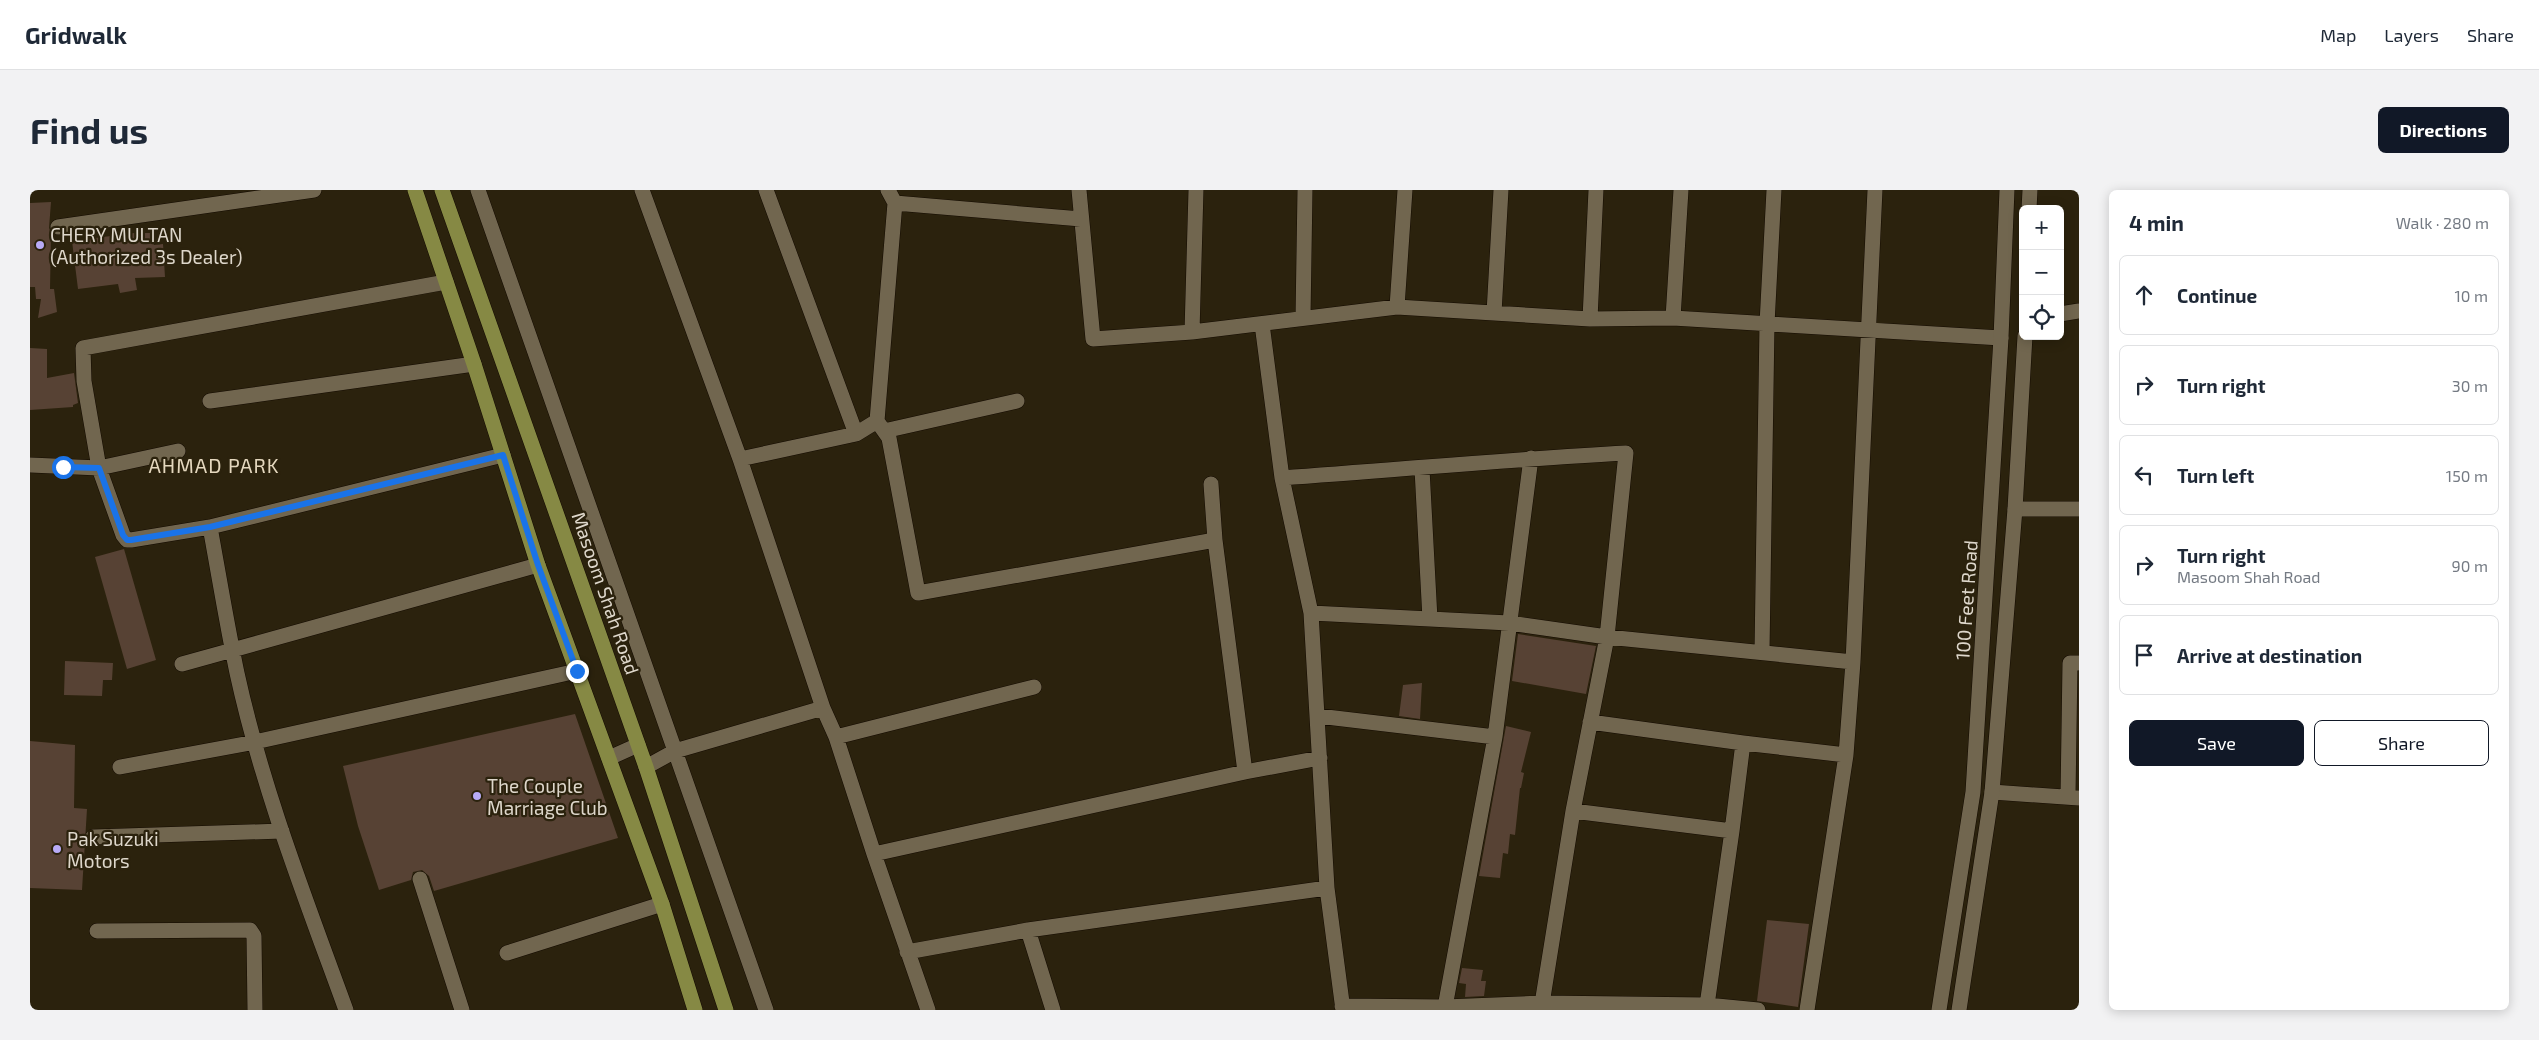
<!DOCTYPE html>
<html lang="en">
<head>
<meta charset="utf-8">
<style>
	body { margin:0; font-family:"Exo 2",sans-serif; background:#f2f2f3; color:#1f2937 }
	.controls { position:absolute; right:15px; top:15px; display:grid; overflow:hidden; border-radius:8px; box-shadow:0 2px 12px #0003 }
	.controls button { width:45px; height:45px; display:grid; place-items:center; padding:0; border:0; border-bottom:1px solid #e0e1e3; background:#fff; color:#1f2937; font:25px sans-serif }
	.stop { position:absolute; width:15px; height:15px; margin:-11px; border:4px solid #1a73e8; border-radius:50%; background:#fff }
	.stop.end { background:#1a73e8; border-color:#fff; box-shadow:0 1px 5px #0008 }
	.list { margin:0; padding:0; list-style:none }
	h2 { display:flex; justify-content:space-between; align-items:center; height:65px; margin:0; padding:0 20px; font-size:21px }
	h2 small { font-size:16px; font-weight:400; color:#747a83 }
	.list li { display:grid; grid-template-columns:32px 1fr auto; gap:15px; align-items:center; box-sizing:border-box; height:80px; margin:0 10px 10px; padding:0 10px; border:1px solid #e0e1e3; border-radius:8px }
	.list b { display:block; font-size:19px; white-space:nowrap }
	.list p { margin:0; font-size:16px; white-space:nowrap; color:#747a83 }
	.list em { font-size:16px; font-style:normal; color:#747a83 }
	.actions { display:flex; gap:10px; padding:15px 20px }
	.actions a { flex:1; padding:11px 0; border:1px solid #111827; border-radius:8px; text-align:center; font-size:18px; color:#111827 }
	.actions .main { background:#111827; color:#fff }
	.icon { flex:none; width:28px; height:28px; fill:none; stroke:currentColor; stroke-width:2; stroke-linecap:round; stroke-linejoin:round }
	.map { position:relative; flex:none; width:2049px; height:820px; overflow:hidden; border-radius:8px }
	header { display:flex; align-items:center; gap:30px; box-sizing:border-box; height:70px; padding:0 25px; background:#fff; border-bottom:1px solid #e0e1e3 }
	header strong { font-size:24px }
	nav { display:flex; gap:28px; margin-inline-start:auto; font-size:18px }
	.intro { display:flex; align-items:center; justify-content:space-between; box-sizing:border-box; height:120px; padding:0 30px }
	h1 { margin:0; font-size:35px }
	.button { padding:12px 22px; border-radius:8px; background:#111827; color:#fff; font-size:18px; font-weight:700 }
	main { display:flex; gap:30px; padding:0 30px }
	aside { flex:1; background:#fff; border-radius:8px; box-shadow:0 2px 12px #0003 }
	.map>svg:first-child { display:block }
	.building { fill:#574234 }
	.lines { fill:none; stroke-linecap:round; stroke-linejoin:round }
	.street-casing { stroke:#140b00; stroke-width:16 }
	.secondary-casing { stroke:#140b00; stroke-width:16 }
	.primary-casing { stroke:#140b00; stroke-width:16 }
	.street { stroke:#71664f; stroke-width:15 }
	.secondary { stroke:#71664f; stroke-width:15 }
	.primary { stroke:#868944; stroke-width:15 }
	.route { stroke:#1a73e8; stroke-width:6 }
	.poi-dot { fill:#b8abf7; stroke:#2b220d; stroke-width:2 }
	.labels { text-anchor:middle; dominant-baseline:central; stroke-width:4.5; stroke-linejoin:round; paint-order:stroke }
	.poi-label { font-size:19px; fill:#ded7cb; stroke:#2b220d; text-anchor:start }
	.street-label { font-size:19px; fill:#ded7cb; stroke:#2b220d }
	.neighbourhood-label { font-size:20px; letter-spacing:1px; fill:#e4d7be; stroke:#2b220d }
</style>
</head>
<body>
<header>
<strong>Gridwalk</strong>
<nav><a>Map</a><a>Layers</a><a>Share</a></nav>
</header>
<div class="intro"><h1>Find us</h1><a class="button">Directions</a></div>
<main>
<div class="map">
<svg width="2049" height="820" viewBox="0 0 2049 820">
	<rect width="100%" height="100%" fill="#2b220d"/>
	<path class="building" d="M21 12 19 38 21 43 20 99H24L27 122 8 128 11 109H6L5 97H0V13Z
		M104 43H120L124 55 133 54 135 87 105 88 107 100 90 103 88 94 48 99 42 51Z
		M0 158 17 159V188L44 183 48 213 43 215V217L0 220Z
		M94 359 126 470 97 479 65 367Z
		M1488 444 1566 456 1556 504 1482 491Z
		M35 471 83 473 82 490H73L72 506 34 505Z
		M1392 493 1390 529 1369 526 1373 495Z
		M545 524 588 648 404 701 399 686 392 680 383 682 381 690 349 700 328 636 313 576Z
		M1476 536 1501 542 1491 582 1494 583 1491 598H1490L1485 645 1480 644 1478 664 1473 663 1470 688 1449 686Z
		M0 551 45 555 44 618 57 619 52 700 0 698Z
		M1737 730 1779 734 1768 817 1727 811Z
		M1432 778 1453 780 1451 791H1456L1454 806 1435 807 1436 794 1429 793Z"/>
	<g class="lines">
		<defs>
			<path id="street" d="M448 0 736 820
				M612 0 710 269 793 518 806 547 844 664 898 820
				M736 0 826 244
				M1049 0 1063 149 1162 142 1367 117 1560 129 1643 128 1971 148
				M865 13 1051 29
				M28 37 284 0
				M416 92 53 158 54 191 69 278 93 345 97 350H101L180 337 473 265
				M1367 117 1375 0
				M1464 123 1471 0
				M2030 124 2049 121
				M1273 128 1275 0
				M1643 128 1651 0
				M1560 129 1566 0
				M1232 134 1252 288C1367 280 1481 269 1596 263L1577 447 1543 621 1511 820
				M1162 142 1166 0
				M180 211 444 174
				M847 231 859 248 888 403 1185 350
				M854 241 987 211
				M710 269 826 244 847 231 865 13 858 0
				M0 275 69 278 148 261
				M1392 279 1400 429
				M1252 288 1281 423 1297 698 1313 820
				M1181 294 1185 350 1215 582
				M1985 319H2049
				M180 337C189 386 197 435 207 483 232 598 276 710 316 820
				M1281 423 1479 433 1577 447 1823 472
				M1732 462 1737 134 1744 0
				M152 474 508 375
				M1288 526 1465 547
				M1560 532 1713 553 1816 565
				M806 547 1004 497
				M90 577 225 552 547 481
				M616 577 645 561 793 518
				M1962 602 2049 608
				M2038 607 2040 473H2049
				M1702 641 1713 553
				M63 647 252 641
				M844 664 1215 582 1290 568
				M390 689 432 820
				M998 740 1023 820
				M67 741 220 740 224 746 225 820
				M877 762 998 740 1297 698
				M477 763 632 714
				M1677 815 1728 820
				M1312 816 1415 817 1512 813 1677 815 1702 641 1543 621
				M1415 817 1465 547 1501 268
				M1777 820 1816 565 1823 472 1845 0"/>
			<path id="secondary" d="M1999 19 2000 0
				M579 568 608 555
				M1909 820 1943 602 1971 148 1977 0
				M1929 820 1962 602 1985 319 1995 146"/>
			<path id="primary" d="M385 0 444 174 508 375 632 714 665 820
				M412 0 616 577 696 820"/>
		</defs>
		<use href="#street" class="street-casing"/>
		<use href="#secondary" class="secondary-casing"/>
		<use href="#primary" class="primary-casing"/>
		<use href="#street" class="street"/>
		<use href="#secondary" class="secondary"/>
		<use href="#primary" class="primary"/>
	</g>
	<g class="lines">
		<path class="route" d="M33 277 69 278 93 345 97 350H101L180 337 473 265 508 375 547 481"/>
	</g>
	<g class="poi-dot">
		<circle cx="10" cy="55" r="5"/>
		<circle cx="447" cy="606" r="5"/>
		<circle cx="27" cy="659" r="5"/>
	</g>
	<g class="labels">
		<g class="poi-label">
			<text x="20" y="44">CHERY MULTAN<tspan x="20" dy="22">(Authorized 3s Dealer)</tspan></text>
			<text x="457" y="595">The Couple<tspan x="457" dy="22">Marriage Club</tspan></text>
			<text x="37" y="648">Pak Suzuki<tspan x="37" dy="22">Motors</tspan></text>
		</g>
		<g class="street-label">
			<text transform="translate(576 403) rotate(71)">Masoom Shah Road</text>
			<text transform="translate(1936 410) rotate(-86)">100 Feet Road</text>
		</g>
		<g class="neighbourhood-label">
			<text x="184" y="275">AHMAD PARK</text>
		</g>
	</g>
</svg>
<div class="controls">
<button>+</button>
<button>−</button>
<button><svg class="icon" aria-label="locate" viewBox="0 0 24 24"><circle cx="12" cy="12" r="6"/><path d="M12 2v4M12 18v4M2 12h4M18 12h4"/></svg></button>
</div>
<div class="stop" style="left:33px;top:277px"></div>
<div class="stop end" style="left:547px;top:481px"></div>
</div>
<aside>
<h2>4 min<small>Walk · 280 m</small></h2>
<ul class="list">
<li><svg class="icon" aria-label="ahead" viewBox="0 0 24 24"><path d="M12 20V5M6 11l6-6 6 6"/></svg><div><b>Continue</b></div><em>10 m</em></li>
<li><svg class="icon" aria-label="right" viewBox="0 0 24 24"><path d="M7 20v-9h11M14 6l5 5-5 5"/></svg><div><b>Turn right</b></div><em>30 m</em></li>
<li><svg class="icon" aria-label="left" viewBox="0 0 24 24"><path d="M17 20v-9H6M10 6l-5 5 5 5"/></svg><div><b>Turn left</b></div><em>150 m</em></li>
<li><svg class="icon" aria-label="right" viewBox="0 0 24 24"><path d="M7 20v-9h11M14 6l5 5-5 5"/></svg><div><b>Turn right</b><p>Masoom Shah Road</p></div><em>90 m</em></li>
<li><svg class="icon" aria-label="arrive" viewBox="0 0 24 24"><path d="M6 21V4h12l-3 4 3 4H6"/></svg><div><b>Arrive at destination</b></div></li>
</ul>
<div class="actions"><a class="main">Save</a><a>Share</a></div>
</aside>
</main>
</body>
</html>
